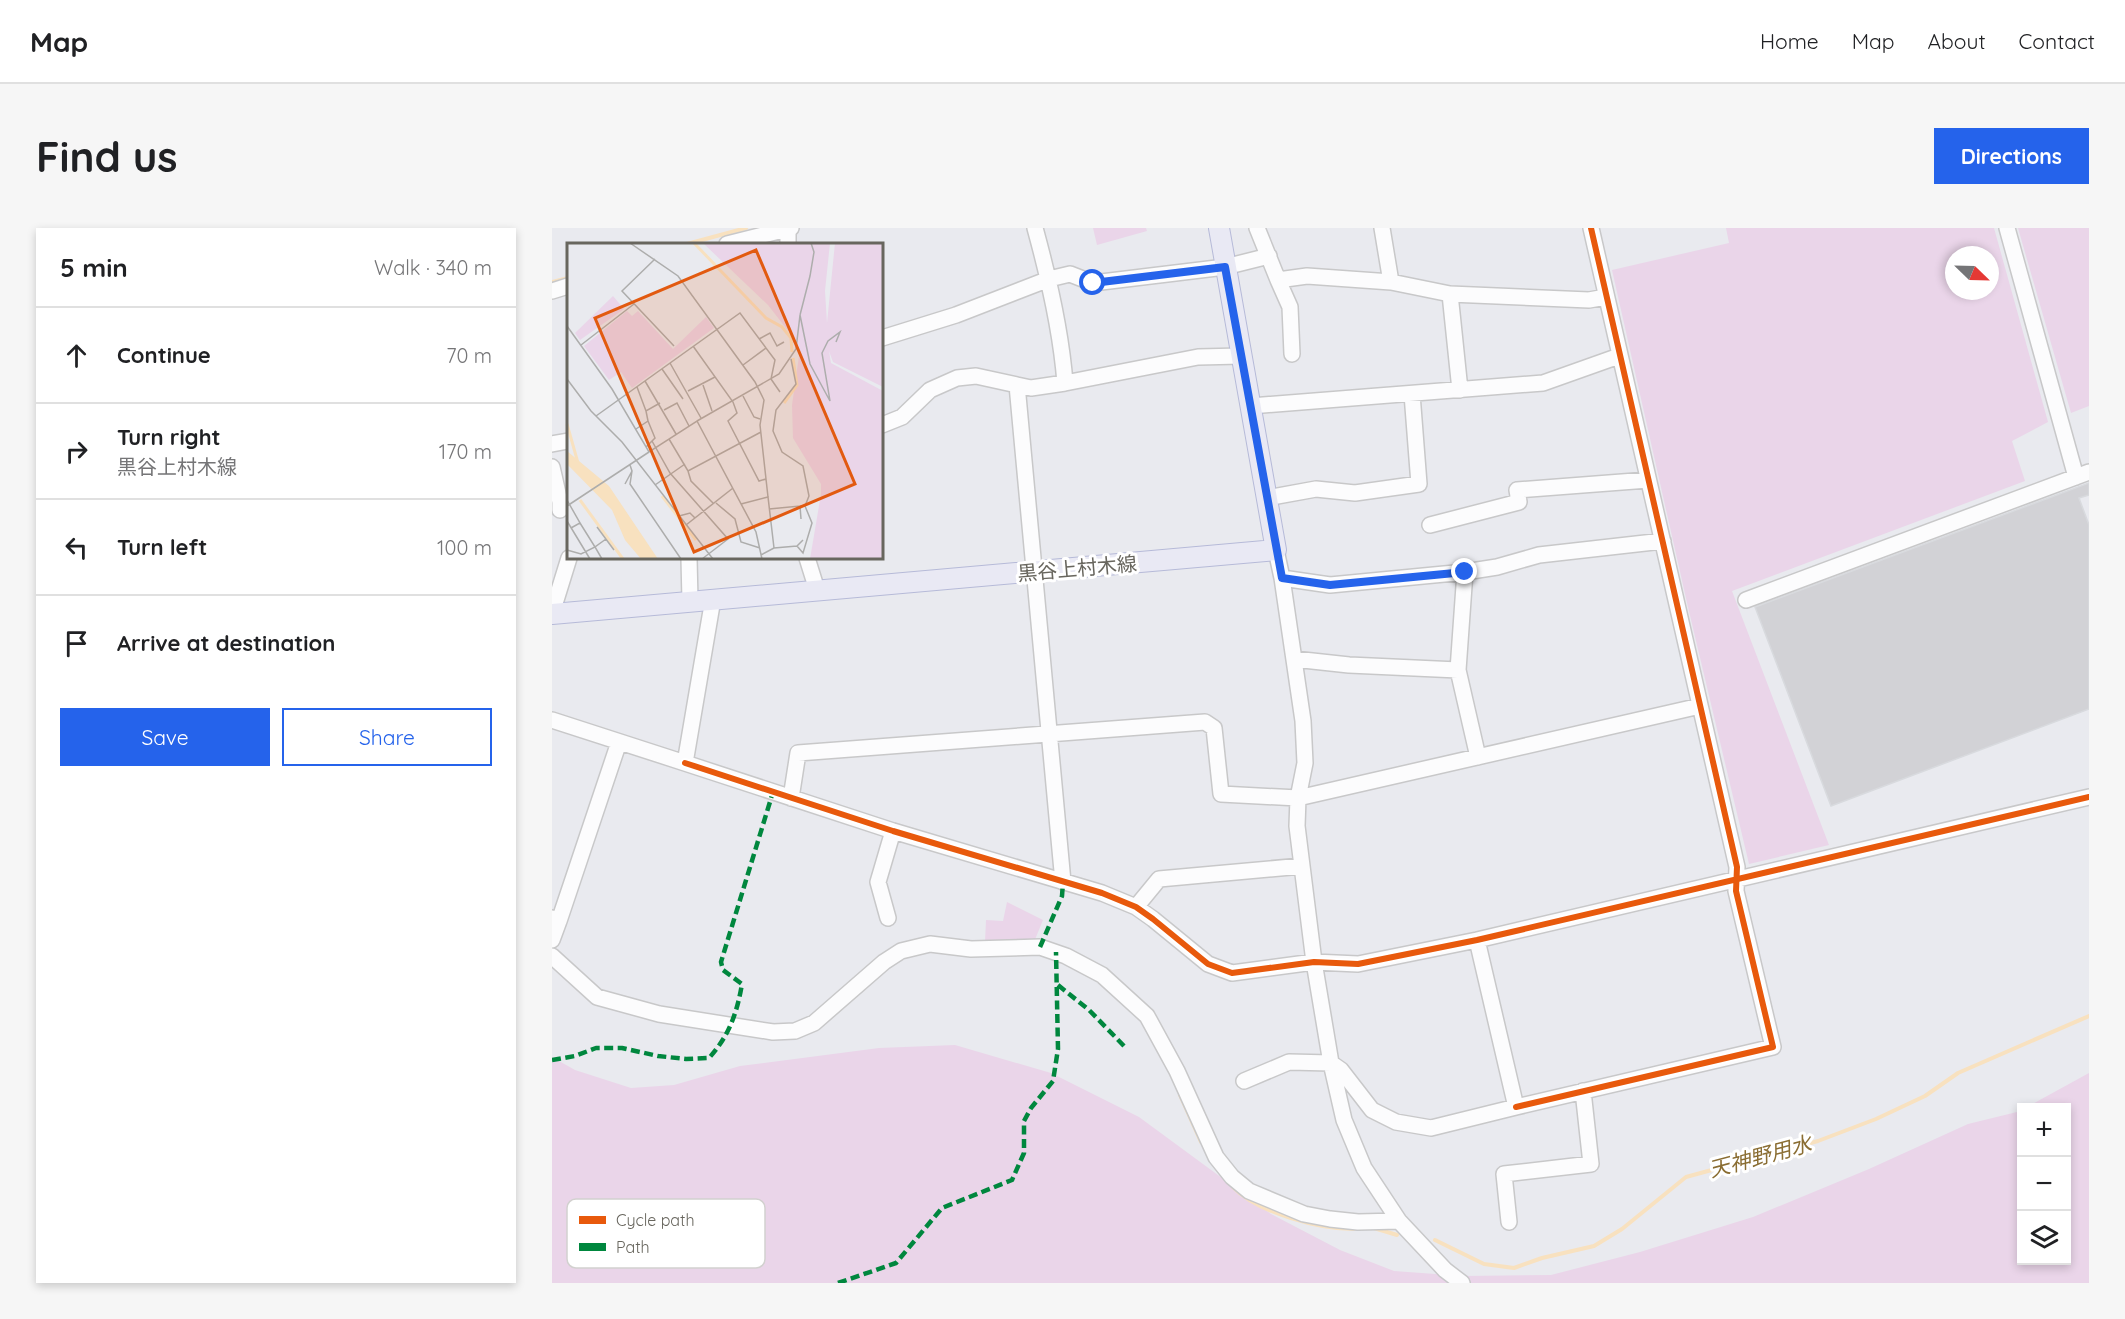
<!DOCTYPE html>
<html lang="en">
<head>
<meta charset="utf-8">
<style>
	body { margin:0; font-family:Quicksand,"Noto Sans JP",sans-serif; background:#f6f6f6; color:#202124 }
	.controls { position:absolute; right:18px; bottom:18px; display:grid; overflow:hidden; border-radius:0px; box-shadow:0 3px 9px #0003 }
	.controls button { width:54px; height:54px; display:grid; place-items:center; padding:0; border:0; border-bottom:2px solid #e0e0e0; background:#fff; color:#202124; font:30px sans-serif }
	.compass { position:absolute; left:1393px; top:18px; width:54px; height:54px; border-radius:50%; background:#fff; box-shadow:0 3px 9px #0003; rotate:113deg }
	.stop { position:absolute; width:18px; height:18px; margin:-14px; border:4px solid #2563eb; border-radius:50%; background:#fff }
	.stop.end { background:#2563eb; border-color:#fff; box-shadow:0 2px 6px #0008 }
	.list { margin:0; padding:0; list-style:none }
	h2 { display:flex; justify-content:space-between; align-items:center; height:78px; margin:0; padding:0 24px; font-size:26px }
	h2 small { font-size:20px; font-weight:400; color:#757577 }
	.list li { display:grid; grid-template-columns:39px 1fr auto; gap:18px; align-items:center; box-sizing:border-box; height:96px; padding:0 24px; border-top:2px solid #e0e0e0 }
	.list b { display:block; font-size:22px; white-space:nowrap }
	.list p { margin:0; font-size:20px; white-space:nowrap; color:#757577 }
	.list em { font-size:20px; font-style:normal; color:#757577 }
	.actions { display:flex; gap:12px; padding:18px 24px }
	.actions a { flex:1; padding:14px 0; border:2px solid #2563eb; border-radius:0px; text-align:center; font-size:21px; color:#2563eb }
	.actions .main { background:#2563eb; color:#fff }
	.icon { flex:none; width:33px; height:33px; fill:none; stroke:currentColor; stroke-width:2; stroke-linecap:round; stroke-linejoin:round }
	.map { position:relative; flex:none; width:1537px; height:1055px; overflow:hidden; border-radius:0px }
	header { display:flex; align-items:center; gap:36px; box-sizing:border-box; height:84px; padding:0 30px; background:#fff; border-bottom:2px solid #e0e0e0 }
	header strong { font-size:28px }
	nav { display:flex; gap:33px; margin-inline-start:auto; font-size:21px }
	.intro { display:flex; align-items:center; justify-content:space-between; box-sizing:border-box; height:144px; padding:0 36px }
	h1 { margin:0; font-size:42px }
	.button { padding:15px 27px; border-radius:0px; background:#2563eb; color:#fff; font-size:21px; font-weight:700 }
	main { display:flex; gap:36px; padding:0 36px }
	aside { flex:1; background:#fff; border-radius:0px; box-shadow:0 3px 9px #0003 }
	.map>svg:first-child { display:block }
	.green { fill:#ead5e9; fill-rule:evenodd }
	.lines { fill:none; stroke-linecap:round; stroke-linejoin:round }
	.stream { stroke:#f8e1bf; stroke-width:4 }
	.building { fill:#d2d2d6; stroke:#d8dade; stroke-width:1.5 }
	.minor-casing { stroke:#c8c8c9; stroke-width:18 }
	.major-casing { stroke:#b6bad8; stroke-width:22 }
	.minor { stroke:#fcfcfd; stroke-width:15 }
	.major { stroke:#e9e9f4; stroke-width:20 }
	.quiet { stroke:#00873e; stroke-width:4.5; stroke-dasharray:9 4.5; stroke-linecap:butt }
	.cycleway-casing { stroke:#fff; stroke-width:10 }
	.cycleway { stroke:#e8590c; stroke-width:6 }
	.route { stroke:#2563eb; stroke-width:8 }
	.labels { text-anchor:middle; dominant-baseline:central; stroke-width:6; stroke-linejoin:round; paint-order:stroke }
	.street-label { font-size:20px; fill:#68665e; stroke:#fff }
	.water-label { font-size:21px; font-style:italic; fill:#8a6d32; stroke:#fff }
	.inset-river { fill:none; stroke:#f8e1bf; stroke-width:3 }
	.inset-road { fill:none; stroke:#adadac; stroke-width:1.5 }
	.view { fill:#e25a10; fill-opacity:0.15; stroke:#e25a10; stroke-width:3 }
	.inset-edge { fill:none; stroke:#68665e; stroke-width:3 }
	.key { fill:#fff; stroke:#d2d1cf; stroke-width:1.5 }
	.key-label { font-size:16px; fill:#68665e }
</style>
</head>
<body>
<header>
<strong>Map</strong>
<nav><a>Home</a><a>Map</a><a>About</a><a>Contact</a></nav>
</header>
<div class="intro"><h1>Find us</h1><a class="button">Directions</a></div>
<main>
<aside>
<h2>5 min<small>Walk · 340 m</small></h2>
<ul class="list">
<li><svg class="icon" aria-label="ahead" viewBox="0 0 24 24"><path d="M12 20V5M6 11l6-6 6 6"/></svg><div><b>Continue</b></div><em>70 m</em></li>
<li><svg class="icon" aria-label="right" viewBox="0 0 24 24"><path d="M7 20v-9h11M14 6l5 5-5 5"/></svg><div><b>Turn right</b><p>黒谷上村木線</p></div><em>170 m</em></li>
<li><svg class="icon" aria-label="left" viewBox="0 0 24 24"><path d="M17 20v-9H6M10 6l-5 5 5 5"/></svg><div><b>Turn left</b></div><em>100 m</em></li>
<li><svg class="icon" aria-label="arrive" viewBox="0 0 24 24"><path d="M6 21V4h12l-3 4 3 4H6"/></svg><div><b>Arrive at destination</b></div></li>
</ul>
<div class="actions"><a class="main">Save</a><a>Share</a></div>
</aside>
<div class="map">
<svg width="1537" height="1055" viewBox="0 0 1537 1055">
	<rect width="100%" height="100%" fill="#e9eaef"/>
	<path class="green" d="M541 0H594L595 3 545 17Z
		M1174 0H1442L1496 194 1460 213 1473 253 1180 363 1277 617 1197 636 1136 379 1060 42 1177 15ZM1402 27H1438V63H1402Z
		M1466 0H1537V178L1519 185Z
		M455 674 491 692 482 714H433L434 692 451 693Z
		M403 817 499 845 587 889 719 986 788 1022 842 1043 911 1048 999 1047 1088 1024 1201 989 1317 941 1416 896 1469 883 1470 1032H1514V880L1475 879 1537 845V1055H0V829L23 842 79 860 122 857 188 838 327 820Z"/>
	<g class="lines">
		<path class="stream" d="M135 16 194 0
			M0 54 16 50
			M628 867 649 914
			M681 959C706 985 768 1001 802 1001
			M822 1000 845 1007
			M883 1012 932 1036 962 1040 990 1030 1042 1018 1070 1001 1134 949 1266 913 1324 891 1373 868 1406 845 1537 788"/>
	</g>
	<path class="building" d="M1537 255V267L1527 270 1537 297V481L1279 578 1203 379Z"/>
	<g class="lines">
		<defs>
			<path id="minor" d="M483 0C497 51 509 102 513 155
				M705 0 726 52 755 48 839 54
				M830 0 839 54 898 66
				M1455 0 1524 249
				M236 1V16
				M175 16 239 0
				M726 52 738 79 740 126
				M0 63 16 58
				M330 110 404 87 497 51 518 46 541 55 673 39 717 28
				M908 162 898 66 1037 72 1054 69
				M699 178 991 155 1067 128
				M330 197 350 189 378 162 405 150 424 148 465 157
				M0 216 16 213
				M0 239 8 274V282
				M715 270 764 261 803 265 867 256 860 166
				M878 297 967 274 965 262 1096 252
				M724 322 730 350 751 493 753 535 746 570 745 598 762 734 779 835 792 892 812 940 847 993 893 1042 910 1055
				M137 330 138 373
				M255 330 265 362
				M913 344 906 442 926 529
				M730 350 778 357 913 344 945 339 987 327 1111 313
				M1194 372 1537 244
				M0 385 17 330
				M742 431 797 437 906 442
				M0 492 133 535 161 371
				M133 535 341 603 550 665 584 679 601 691 656 736 680 745 762 734 806 736 925 712 1537 569
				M239 570 246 525 653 494 662 500 669 566 746 570 1148 478
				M511 654 465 157 479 160 513 155 646 129 689 128
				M584 679 607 651 750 638
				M0 690 7 693 67 514
				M336 690 326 654 341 603
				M0 712 7 693
				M0 728 45 769 107 786 221 804 243 803 262 795 332 734 349 723 378 716 419 721 488 719 514 728 550 747 595 788 625 843 664 929 680 949 697 963 752 986 778 991 806 994 847 993
				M692 853 737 834 779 835 789 842 820 882 844 894 879 900 964 879 925 712
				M964 879 1221 819 1184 663 1185 639 1039 0
				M957 994 952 946 1039 936 1031 863"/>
			<path id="major" d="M0 386 724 322 667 0"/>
		</defs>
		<use href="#minor" class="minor-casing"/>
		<use href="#major" class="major-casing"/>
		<use href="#minor" class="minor"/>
		<use href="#major" class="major"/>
		<path class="quiet" d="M488 719 510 668 511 654
			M506 757 537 782 572 818
			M0 832 23 828 44 820H70L106 828 134 831 157 830C177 808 185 785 190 756L171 742 169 734 221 564
			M286 1055 344 1035 390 980 460 952 472 925V893L479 880 501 853 506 821 504 724"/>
		<defs>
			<path id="cycleway" d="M133 535 341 603 550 665 584 679 601 691 656 736 680 745 762 734 806 736 925 712 1537 569
				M964 879 1221 819 1184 663 1185 639 1039 0"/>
		</defs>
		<use href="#cycleway" class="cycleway-casing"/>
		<use href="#cycleway" class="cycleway"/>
	</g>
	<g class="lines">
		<path class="route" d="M541 55 673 39 730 350 778 357 913 344"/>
	</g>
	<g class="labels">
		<g class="street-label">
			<text transform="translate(525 340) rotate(-5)">黒谷上村木線</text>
		</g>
		<g class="water-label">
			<text transform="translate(1208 928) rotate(-15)">天神野用水</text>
		</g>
	</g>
	<g transform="translate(15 15)">
		<rect width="316" height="316" fill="#e9eaef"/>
		<path d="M263 0 258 48 260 80 268 0H316V144L266 119 262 108 264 120 316 148V316H243L254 251V241L226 195 225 162 232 113 222 89 201 62 137 1ZM46 53 57 66 13 97 8 90ZM60 68 65 73 71 68 106 106 139 74 147 85 65 145 54 129 42 137 17 103Z" fill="#ead5e9"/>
		<path d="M0 208 42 243 91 316H74L58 297 45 267 0 221Z" fill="#f8e1bf"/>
		<path class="inset-river" d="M127 0 199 75 215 84 224 95 225 109M217 160 230 142 226 115M0 181 11 220M95 253 129 297M13 257 56 316"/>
		<path class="inset-road" d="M63 0 111 33 188 139 197 157 193 182 201 254M88 16 55 48 107 103M233 72 243 33 247 9 244 0M0 83 45 146 82 209 130 178 189 289 195 316M192 96 203 90 210 103 217 99M14 102 67 61M126 103 166 159 170 170 161 178 192 238 199 236M224 116 229 141 209 167 206 188 215 209 236 223 242 253 238 263M103 120 134 175M176 122 199 105 208 117 204 136 213 149M95 126 116 156M0 136 24 168 55 199 146 316M78 138 109 191M136 142 145 168M70 144 79 168 93 160M121 148 148 134M176 153 187 174 193 176M97 167 110 160 122 183M29 173 173 70 199 105M130 178 212 131 229 106 233 72 243 121 263 158 255 110 261 98 273 89 269 99M69 186 81 178 79 168M102 196 121 228 194 189M85 198 103 230 161 296 135 316M79 204 88 195 81 178M65 228 63 241 114 316M121 228 124 238 146 260M58 241 65 228 63 222M88 242 118 221M0 257 13 280 4 285M149 260 168 276 174 299 193 305M174 261 201 254 207 305 194 312M0 263 82 209M233 263H238L245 280 236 310 230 303 236 297M202 266 233 263 234 276M112 273 123 270 128 275M0 278 23 316M119 282 166 245M30 284 47 307M207 305 230 303M0 307 14 311 28 304 13 280M35 316 28 304 39 296"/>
		<path class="view" d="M189 7 288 241 127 309 28 75Z"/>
		<rect width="316" height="316" class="inset-edge"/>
	</g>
	<rect x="15" y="971" width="198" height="69" rx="9" class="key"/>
	<rect x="27" y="988" width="27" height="8" fill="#e8590c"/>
	<rect x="27" y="1015" width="27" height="8" fill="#00873e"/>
	<g class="key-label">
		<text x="64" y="998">Cycle path</text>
		<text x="64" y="1025">Path</text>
	</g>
</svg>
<div class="controls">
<button>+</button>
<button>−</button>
<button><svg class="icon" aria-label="layers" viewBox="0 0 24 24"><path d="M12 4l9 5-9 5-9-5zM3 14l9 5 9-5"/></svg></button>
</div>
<svg class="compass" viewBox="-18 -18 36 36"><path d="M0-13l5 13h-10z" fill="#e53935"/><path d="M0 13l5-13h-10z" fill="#757577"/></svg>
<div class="stop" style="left:541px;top:55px"></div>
<div class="stop end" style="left:913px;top:344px"></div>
</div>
</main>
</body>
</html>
